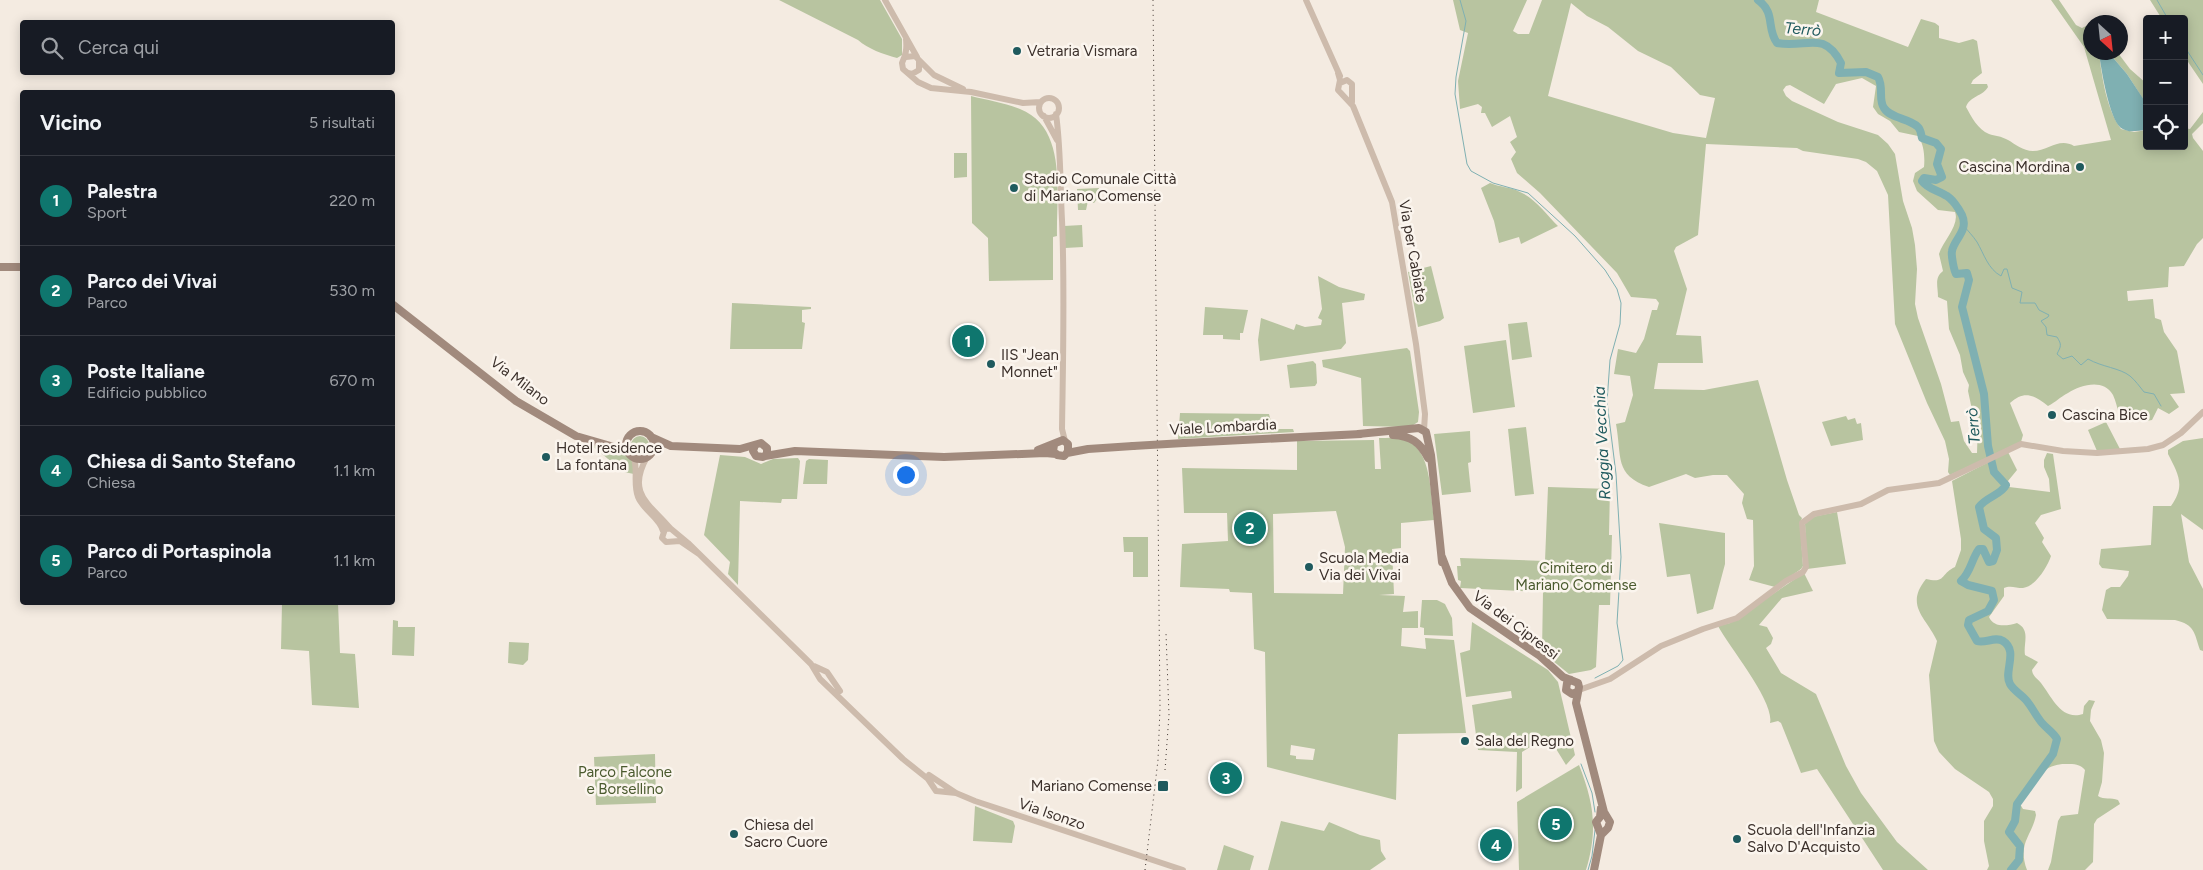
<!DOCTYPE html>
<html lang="it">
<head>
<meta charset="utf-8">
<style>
	body { margin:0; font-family:Figtree,sans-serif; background:#242831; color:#f1f3f6 }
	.controls { position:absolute; right:15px; top:15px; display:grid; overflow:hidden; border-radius:5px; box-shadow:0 2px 12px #0003 }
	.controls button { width:45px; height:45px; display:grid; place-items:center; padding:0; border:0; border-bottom:1px solid #363941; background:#171b24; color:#f1f3f6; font:25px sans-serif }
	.compass { position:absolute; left:2083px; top:15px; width:45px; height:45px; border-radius:50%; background:#171b24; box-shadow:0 2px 12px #0003; rotate:153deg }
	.you { position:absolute; left:905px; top:474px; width:18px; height:18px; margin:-12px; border:4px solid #fff; border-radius:50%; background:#1a73e8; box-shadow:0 0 0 8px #1a73e833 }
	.badge { display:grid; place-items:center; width:32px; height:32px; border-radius:50%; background:#0f766e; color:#fff; font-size:16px; font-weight:700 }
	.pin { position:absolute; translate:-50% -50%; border:2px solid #fff; box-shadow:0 1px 5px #0006 }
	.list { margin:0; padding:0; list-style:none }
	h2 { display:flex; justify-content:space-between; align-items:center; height:65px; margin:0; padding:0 20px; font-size:21px }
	h2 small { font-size:16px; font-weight:400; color:#9ea1a6 }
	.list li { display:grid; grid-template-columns:32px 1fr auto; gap:15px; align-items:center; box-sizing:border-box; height:90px; padding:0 20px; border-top:1px solid #363941 }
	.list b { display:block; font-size:19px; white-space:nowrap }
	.list p { margin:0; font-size:16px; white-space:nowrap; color:#9ea1a6 }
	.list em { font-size:16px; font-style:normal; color:#9ea1a6 }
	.icon { flex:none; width:28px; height:28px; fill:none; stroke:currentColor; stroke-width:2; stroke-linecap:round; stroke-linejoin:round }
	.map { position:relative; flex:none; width:2203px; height:870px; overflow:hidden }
	.search { position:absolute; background:#171b24; box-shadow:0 2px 12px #0003; left:20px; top:20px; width:375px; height:55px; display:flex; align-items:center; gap:12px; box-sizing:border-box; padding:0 18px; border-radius:5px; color:#9ea1a6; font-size:19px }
	.panel { position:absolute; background:#171b24; box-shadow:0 2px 12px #0003; left:20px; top:90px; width:375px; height:515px; border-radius:5px }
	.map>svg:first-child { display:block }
	.green { fill:#b8c4a0; fill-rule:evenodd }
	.water { fill:#7fb0b2 }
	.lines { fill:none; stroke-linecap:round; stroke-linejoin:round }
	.stream { stroke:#7fb0b2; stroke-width:1 }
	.river { stroke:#7fb0b2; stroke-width:8 }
	.tertiary { stroke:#cdbbac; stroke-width:6 }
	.secondary { stroke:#a18a7d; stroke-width:8 }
	.rail { stroke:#3b302b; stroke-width:1; stroke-dasharray:1 4; stroke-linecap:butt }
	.secondary-bridge { stroke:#a18a7d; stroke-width:8 }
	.poi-dot { fill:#1f5a5e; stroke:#fbf5ee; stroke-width:2 }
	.labels { text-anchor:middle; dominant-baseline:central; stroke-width:5; stroke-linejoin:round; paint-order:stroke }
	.poi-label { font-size:15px; fill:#3b302b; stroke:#fbf5ee; text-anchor:start }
	.street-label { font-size:15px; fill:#3b302b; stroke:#fbf5ee }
	.park-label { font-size:15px; fill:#4a5a2e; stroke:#fbf5ee }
	.water-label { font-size:16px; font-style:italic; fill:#1f5a5e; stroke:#fbf5ee }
</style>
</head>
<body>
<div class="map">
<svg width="2203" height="870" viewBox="0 0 2203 870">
	<rect width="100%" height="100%" fill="#f4ebe1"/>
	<path class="green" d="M779 0H880L902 39V55L897 58C883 54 868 49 858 40Z
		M1453 0H1527L1513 31 1518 34H1529L1542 0H1819L1816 12 1908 47 1921 19 1935 23 1939 26V38L1959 43 1973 39 1977 41 1982 73 1973 80 1971 84H1987L1988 87C1983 96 1970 96 1966 107 1971 116 1978 130 1989 134 1995 136 2001 136 2008 140 2015 144 2023 151 2033 151 2048 151 2059 137 2074 146L2111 140 2084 47 2051 0H2059L2076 25 2082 28 2090 24V52L2099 53C2102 77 2106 108 2121 129L2134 132 2147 130V146H2184V128L2190 129 2203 112V123L2192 134 2193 138 2203 151V238L2197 244 2184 266 2169 267 2168 287 2127 291 2128 301 2153 299 2155 318 2161 320 2164 332 2177 351 2185 393 2170 394 2179 407 2169 414 2158 408 2152 420 2146 421 2135 415 2125 417 2119 414C2117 408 2116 401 2113 395 2103 378 2081 385 2068 393 2060 397 2056 402 2048 406 2035 396 2025 389 2010 403L2023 435 2021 442 1950 475 1948 472 1949 459 1945 441 1927 403 1895 324 1888 195 1877 171 1866 162 1858 159 1803 151 1797 148 1706 144 1698 235 1676 247 1674 251 1687 289 1676 335 1701 336 1703 363H1658L1654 389 1704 390 1758 380 1787 480 1799 515 1802 518 1800 523 1803 566 1801 569 1775 587 1749 580 1754 566 1753 520 1747 519 1742 503 1744 494 1727 475H1713L1695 478 1686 474 1649 487C1614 475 1622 457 1616 424L1625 422 1633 395 1630 376 1614 374 1618 349 1636 353 1644 339 1652 310H1657L1659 303 1656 299 1631 297 1617 273 1540 193 1517 173 1511 159 1516 152 1510 142 1517 137 1510 116 1492 127 1485 113H1481L1482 107 1478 104 1460 109 1458 81 1468 33 1460 30ZM1571 3 1587 16 1608 27 1638 51 1671 67 1700 95 1715 98 1706 138 1673 133 1548 96ZM1862 78 1876 86 1873 107 1878 114 1890 121 1899 132 1918 136C1924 144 1925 157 1924 167L1915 173 1913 181 1917 191 1938 210 1955 212C1960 225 1943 241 1939 254L1943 271C1934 278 1938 286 1938 297L1947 301 1949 329 1960 355 1963 372 1969 385 1968 391 1971 405 1978 421 1977 453H1972L1964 441 1959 421 1951 422 1941 384 1918 318 1915 304 1917 269 1915 245 1912 228 1903 201 1895 154 1888 144 1878 135 1838 122 1792 101 1786 96 1783 90 1786 86 1790 85 1824 104 1836 84Z
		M2150 0H2203V84L2184 56V19H2162Z
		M2109 53H2118L2130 69 2147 84V105L2127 74Z
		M971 96C987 100 1005 103 1020 109 1068 128 1056 194 1057 236L1053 237V280L989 281 988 238 972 223Z
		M954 153H967V177L954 178Z
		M1490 183C1499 187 1511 187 1520 192 1535 198 1547 215 1558 226L1521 244 1519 237 1499 243 1494 221 1481 188Z
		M1099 188 1100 195 1094 203 1088 201 1086 210H1078L1077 189Z
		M1082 225 1083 247 1065 248 1064 226Z
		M1431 266 1444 318 1440 321 1418 327 1408 272Z
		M1318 276 1339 287 1365 294 1364 300 1342 303 1346 343 1341 349 1260 361 1258 340 1261 318 1294 330 1296 324 1305 327 1321 325 1322 320 1318 318 1322 309Z
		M732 303 811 307V309L802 310V322L805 323 802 349H730Z
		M1205 307 1248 310 1243 333H1240V340L1223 339V335H1203Z
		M1527 322 1532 357 1512 360 1508 324Z
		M1506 340 1515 407 1473 413 1464 346Z
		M1407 348 1410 351 1419 412 1418 422 1410 427 1363 426 1361 378 1323 367 1322 360Z
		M1313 361 1316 364 1317 383 1315 386 1290 388 1287 365Z
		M1180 413 1269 414 1273 429H1293L1294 432 1178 439Z
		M1846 416 1848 420 1855 418 1857 424 1861 423 1863 440 1831 446 1822 422Z
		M2106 422 2120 449 2097 451 2088 430Z
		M1526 427 1534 494 1515 496 1508 429Z
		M1470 431 1471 462 1468 463 1471 492 1442 495 1434 434Z
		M631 445a9 9 0 1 1 18 0a9 9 0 1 1-18 0Z
		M1379 438C1387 438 1396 437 1403 439 1433 448 1430 495 1434 520L1401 523V548L1392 549 1394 594 1379 595 1405 596 1403 612 1418 611V628H1402L1401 646 1426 649 1425 638 1454 640 1466 733 1398 734 1396 800 1267 767 1265 652 1254 649 1252 593 1230 592 1229 589 1180 587 1182 544 1228 541 1227 513H1184L1182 468 1297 470V441L1374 440 1375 469H1381ZM1336 511 1345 547 1343 594 1274 593 1273 514ZM1291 745 1315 749 1313 760 1296 759V756L1290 755Z
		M2203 438V530L2181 514 2189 562 2203 589V651L2200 650C2194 632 2195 625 2175 620L2107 619 2102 610 2106 590 2111 587H2120L2128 576 2129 571 2102 568 2099 564 2101 549 2151 545 2153 506H2171C2186 485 2178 474 2168 454V450L2183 441Z
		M591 445C603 445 627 447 632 461 634 465 634 470 634 474L624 472Z
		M2008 452 2017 470 2008 481 2009 487 2050 492 2049 479 2044 467V460L2047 453 2053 454 2061 509 2041 515 2035 523 2044 538 2042 542 2051 556C2048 566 2035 587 2023 588 2016 588 2010 585 2004 588V596L1989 617C1994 628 2007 626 2017 623 2031 630 2023 644 2025 655L2038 662 2032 670C2033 677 2037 678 2041 683 2052 697 2061 721 2083 714L2084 706 2089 700 2095 701 2091 710 2090 721 2101 740 2104 753 2102 782 2098 796C2104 800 2111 797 2118 800L2120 804 2097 819 2094 824 2093 862 2085 870H2048L2051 862 2058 821 2061 816 2078 814 2085 770C2080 764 2074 764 2067 764 2040 763 2033 785 2020 804L2023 809 2035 811 2036 815C2032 836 2017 843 2027 870H1987L1989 866 1984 841V821L1993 806V799L1989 792 1955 769 1939 752 1934 741 1929 675 1937 641C1927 618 1904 606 1926 579 1946 584 1940 574 1955 567L1961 550V539L1952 481Z
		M720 455 745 457 761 464 773 459 798 458 800 461 797 499H782L781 503 740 501 738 585 728 574 730 562 704 535Z
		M809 459 828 460 827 484H803L806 461Z
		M1548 487 1610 489 1609 535H1612L1610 605H1599L1596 667 1591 670 1569 674 1542 652 1543 592 1460 588 1461 581 1458 580 1457 566H1461L1460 558 1545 561Z
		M1837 512 1846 564 1807 569 1805 524 1812 517Z
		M1659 523 1725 533V564L1713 609 1697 614 1690 574 1667 577Z
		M1123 537H1148V577H1133V552H1124Z
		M1804 573 1813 591 1782 598 1759 625 1767 627 1773 638 1771 644 1766 648 1781 673 1816 694 1846 766 1861 793 1897 842 1928 870H1883L1817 769 1801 773 1781 723 1778 721 1770 723C1775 702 1729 647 1718 626L1730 623Z
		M1422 600H1437L1445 604 1452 618 1453 636 1424 635V628L1420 627Z
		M282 603H338L340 653 355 654 359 708 312 705 309 651 281 649Z
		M393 620 398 621V627H415L414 656 392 655Z
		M1472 622 1548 670 1558 682 1575 755 1566 765 1550 739 1547 741 1545 738 1522 752V788L1516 792 1517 752 1478 750 1472 705 1512 698 1511 691 1466 697 1460 653 1470 650Z
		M509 642 529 643 528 660 523 665 508 663Z
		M655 754 656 803 596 805 594 757Z
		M1579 765C1594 803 1598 830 1586 870H1519L1517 802Z
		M975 806 1013 821 1015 826 1012 843 973 841Z
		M1281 821 1324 831 1329 822 1360 835 1380 840 1381 851 1386 859 1370 870H1268Z
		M1224 845 1254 856 1250 870H1217Z"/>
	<path class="water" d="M2099 53H2109L2127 74 2146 103 2147 130C2137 130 2130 134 2121 128 2109 119 2101 68 2099 53Z"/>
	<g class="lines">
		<path class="stream" d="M1460 0 1466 21 1456 77 1455 94 1467 164 1471 171 1493 183 1528 193 1575 236 1605 270 1617 289 1621 303 1620 324 1610 360 1607 402 1616 474 1621 557 1617 623 1623 660 1618 666 1595 678
			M2157 0 2168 19
			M2184 46 2203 75
			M1964 226C1968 231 1973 236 1977 242 1984 254 1988 269 2001 276L2004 269H2007L2012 288 2022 292 2020 303H2035L2039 310 2049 315 2048 317 2041 321 2046 327 2047 335 2057 337C2062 345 2061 346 2057 354L2063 359 2072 356 2081 365 2088 359C2102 367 2120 368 2130 376 2135 380 2140 387 2144 392L2154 394 2161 406
			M1581 764 1592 793 1595 812
			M1588 870 1592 856 1595 830"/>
		<path class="river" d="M1758 0C1776 13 1766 28 1777 43 1806 49 1823 29 1841 63L1839 73 1866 72 1878 77C1884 87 1878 100 1884 108 1891 119 1909 118 1918 127 1921 130 1921 134 1922 138L1936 143 1941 149 1937 164 1942 177 1936 180 1924 178 1922 181C1928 189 1937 190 1945 195 1952 198 1959 209 1962 215 1969 231 1954 239 1952 251 1951 256 1954 270 1956 274L1967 273 1969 280 1962 307 1984 394 1988 446 1994 472 2006 485C2001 495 1986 497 1979 507L1984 529 1996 538 1997 550 1993 561 1989 562 1983 549H1979C1971 560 1971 572 1961 581L1968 585 1992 591 1994 600 1988 611 1969 620 1968 625 1977 641C1985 644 1995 636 2003 641 2019 651 2003 672 2010 684 2014 691 2021 694 2026 700 2032 707 2036 716 2042 723 2047 729 2053 732 2057 739L2053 754 2017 804 2015 821 2009 832 2020 846 2019 860 2011 870"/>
		<path class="tertiary" d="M885 0 917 57
			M1306 0 1340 76
			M906 39C907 49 906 54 902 63L903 69 918 82 931 88 971 92 1023 103 1041 102
			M906 57 915 56 934 75 963 89
			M908 73 912 74 919 70V61
			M1338 73 1340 80 1338 90 1353 106 1392 202 1416 344 1425 414 1424 430
			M1340 83 1347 80 1352 84V102
			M1039 108a10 10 0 1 1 20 0a10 10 0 1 1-20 0Z
			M1056 114C1061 150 1060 184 1062 220 1065 290 1063 359 1062 429L1065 441
			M1044 116 1057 140
			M647 457C626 494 650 504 670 528
			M634 458C638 471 633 484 638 497 643 510 660 518 663 531
			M699 554 680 541 666 542 662 538 665 529 670 528 688 543 811 664 820 679 903 759 928 779 936 791 956 793
			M814 666 827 672 840 691
			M1579 690 1610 679 1661 646 1703 629 1737 618 1786 581 1803 572 1806 567 1802 523 1814 514 1861 504 1888 490 1939 483 2021 444 2063 451 2097 453 2148 449 2163 445 2181 433 2203 412
			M929 775 956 793 975 801 1183 870"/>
		<path class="secondary" d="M0 267H22
			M392 304 516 401 576 436 628 451
			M626 445a14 14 0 1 1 28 0a14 14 0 1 1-28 0Z
			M1358 434 1419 428 1426 432 1431 455 1442 562
			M1393 435C1411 436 1420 442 1428 458
			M651 437 671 446 740 449 761 443 767 448V455L763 457 756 456 753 451 755 445
			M1184 443 1361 434
			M1038 450 1063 440 1068 444V452L1064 456 1057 455 1053 451 1054 445
			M1067 453 1088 449 1133 446
			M765 456 795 451 944 457 1045 453 1056 454
			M1442 557 1452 583 1470 608 1540 656 1563 677 1578 683 1579 687 1576 703 1604 812 1610 822 1608 828 1601 835 1594 870
			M1571 680 1567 683 1566 690 1572 694 1577 692
			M1601 835 1596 822 1600 817 1601 808"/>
		<path class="rail" d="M1165 770 1169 715 1166 633
			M1145 870 1158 760 1160 708 1153 0"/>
		<path class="secondary-bridge" d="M1133 446 1184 443"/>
	</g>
	<g class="poi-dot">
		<circle cx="1017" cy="51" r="5"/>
		<circle cx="2080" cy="167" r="5"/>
		<circle cx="1014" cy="188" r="5"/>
		<circle cx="991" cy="364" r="5"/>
		<circle cx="2052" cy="415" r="5"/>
		<circle cx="546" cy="457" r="5"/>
		<circle cx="1309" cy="567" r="5"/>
		<circle cx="1465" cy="741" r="5"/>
		<rect x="1157" y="780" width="12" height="12" rx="2.5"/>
		<circle cx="734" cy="834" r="5"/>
		<circle cx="1737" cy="839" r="5"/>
	</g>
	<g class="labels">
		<g class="poi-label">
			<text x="1027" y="51">Vetraria Vismara</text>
			<text x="2070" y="167" text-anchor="end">Cascina Mordina</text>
			<text x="1024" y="179">Stadio Comunale Città<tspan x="1024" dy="17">di Mariano Comense</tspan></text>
			<text x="1001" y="355">IIS "Jean<tspan x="1001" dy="17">Monnet"</tspan></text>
			<text x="2062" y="415">Cascina Bice</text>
			<text x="556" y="448">Hotel residence<tspan x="556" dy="17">La fontana</tspan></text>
			<text x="1319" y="558">Scuola Media<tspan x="1319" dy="17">Via dei Vivai</tspan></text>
			<text x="1475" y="741">Sala del Regno</text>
			<text x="1152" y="786" text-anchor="end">Mariano Comense</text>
			<text x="744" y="825">Chiesa del<tspan x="744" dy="17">Sacro Cuore</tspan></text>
			<text x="1747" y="830">Scuola dell'Infanzia<tspan x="1747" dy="17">Salvo D'Acquisto</tspan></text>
		</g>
		<g class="street-label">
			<text transform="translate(1413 251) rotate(80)">Via per Cabiate</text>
			<text transform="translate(520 381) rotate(37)">Via Milano</text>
			<text transform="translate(1223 427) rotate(-3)">Viale Lombardia</text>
			<text transform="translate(1516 625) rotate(37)">Via dei Cipressi</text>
			<text transform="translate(1052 814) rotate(19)">Via Isonzo</text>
		</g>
		<g class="park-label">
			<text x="1576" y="568">Cimitero di<tspan x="1576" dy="17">Mariano Comense</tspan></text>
			<text x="625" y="772">Parco Falcone<tspan x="625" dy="17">e Borsellino</tspan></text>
		</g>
		<g class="water-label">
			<text transform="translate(1803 29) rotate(5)">Terrò</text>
			<text transform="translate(1973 426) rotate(-95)">Terrò</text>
			<text transform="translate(1602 443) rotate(-93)">Roggia Vecchia</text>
		</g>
	</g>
</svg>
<div class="controls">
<button>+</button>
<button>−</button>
<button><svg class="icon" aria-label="locate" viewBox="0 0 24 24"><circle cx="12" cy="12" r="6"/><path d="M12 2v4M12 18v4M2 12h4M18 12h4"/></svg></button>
</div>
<svg class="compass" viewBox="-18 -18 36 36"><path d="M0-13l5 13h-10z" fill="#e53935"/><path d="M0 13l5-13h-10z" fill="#9ea1a6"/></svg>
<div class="you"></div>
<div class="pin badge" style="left:968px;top:341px">1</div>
<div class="pin badge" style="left:1250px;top:528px">2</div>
<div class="pin badge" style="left:1226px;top:778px">3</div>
<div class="pin badge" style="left:1496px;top:845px">4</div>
<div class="pin badge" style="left:1556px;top:824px">5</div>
<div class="search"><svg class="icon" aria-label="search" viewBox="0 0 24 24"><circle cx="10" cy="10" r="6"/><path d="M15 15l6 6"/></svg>Cerca qui</div>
<section class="panel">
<h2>Vicino<small>5 risultati</small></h2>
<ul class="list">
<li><span class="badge">1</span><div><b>Palestra</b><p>Sport</p></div><em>220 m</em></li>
<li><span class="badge">2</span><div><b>Parco dei Vivai</b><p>Parco</p></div><em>530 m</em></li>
<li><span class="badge">3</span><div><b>Poste Italiane</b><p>Edificio pubblico</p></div><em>670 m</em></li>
<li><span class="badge">4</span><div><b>Chiesa di Santo Stefano</b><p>Chiesa</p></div><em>1.1 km</em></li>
<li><span class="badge">5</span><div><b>Parco di Portaspinola</b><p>Parco</p></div><em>1.1 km</em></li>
</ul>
</section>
</div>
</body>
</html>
